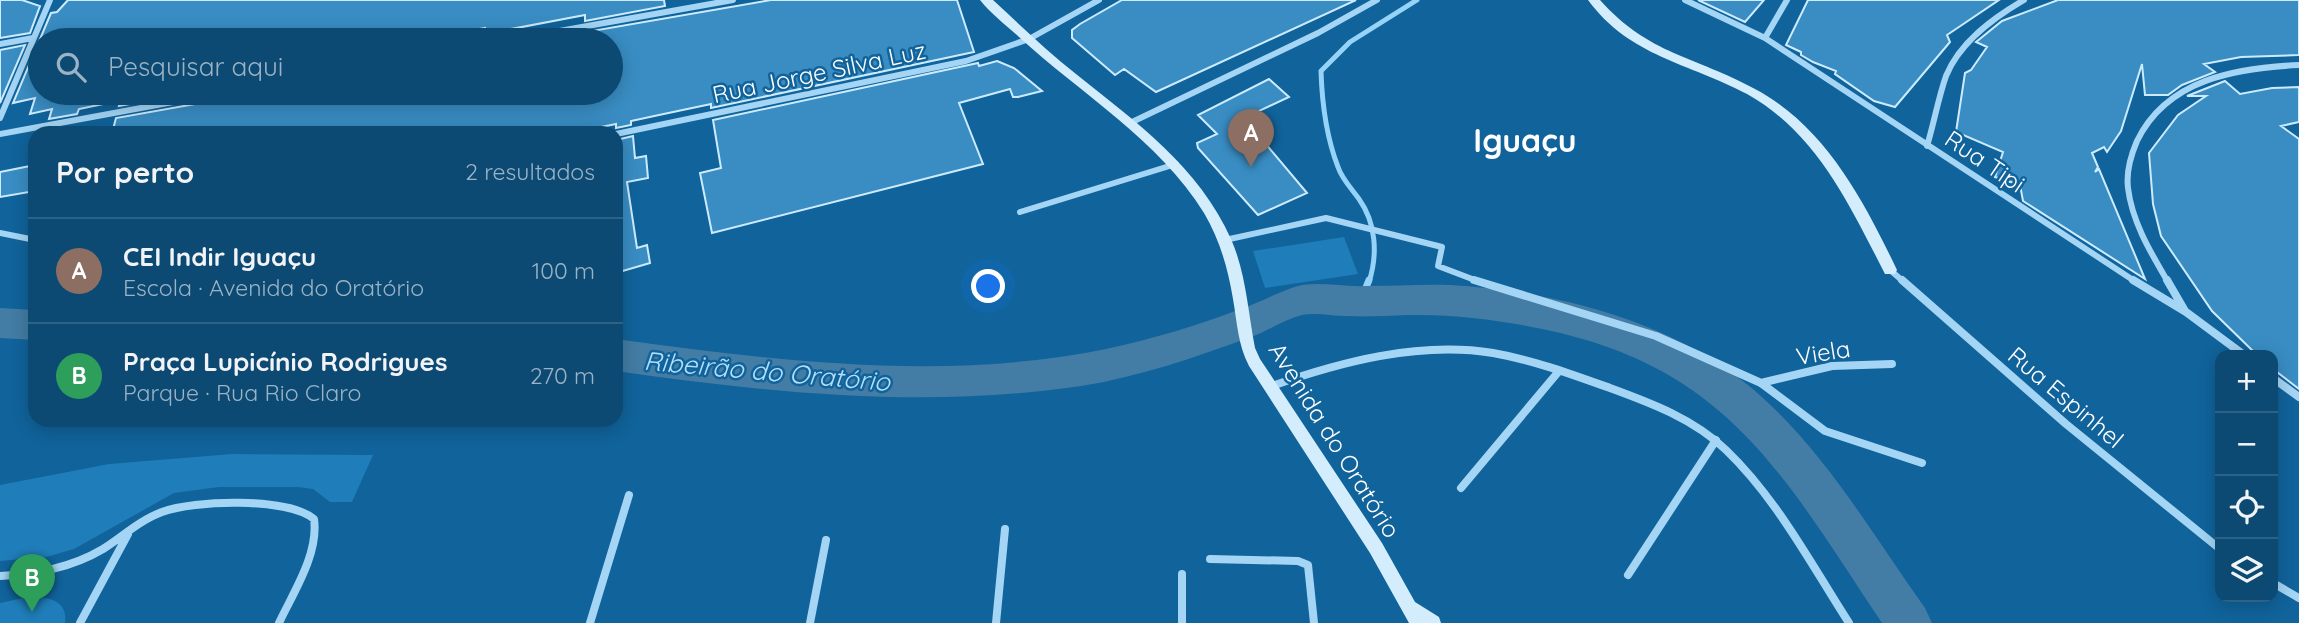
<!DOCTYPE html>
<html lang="pt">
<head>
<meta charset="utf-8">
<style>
	body { margin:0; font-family:Quicksand,sans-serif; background:#155179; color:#f1f3f6 }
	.controls { position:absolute; right:21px; bottom:21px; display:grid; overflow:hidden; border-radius:14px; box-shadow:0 4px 18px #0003 }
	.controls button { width:63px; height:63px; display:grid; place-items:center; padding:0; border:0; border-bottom:2px solid #2c6286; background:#0c4a74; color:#f1f3f6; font:35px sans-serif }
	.you { position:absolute; left:989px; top:287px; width:24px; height:24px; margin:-18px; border:5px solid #fff; border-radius:50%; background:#1a73e8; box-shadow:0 0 0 10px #1a73e833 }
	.badge { display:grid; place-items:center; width:46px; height:46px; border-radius:50%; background:#eead8d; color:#fff; font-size:23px; font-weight:700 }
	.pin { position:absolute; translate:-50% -58px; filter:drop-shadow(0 2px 4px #0008) }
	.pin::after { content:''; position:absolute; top:37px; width:24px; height:21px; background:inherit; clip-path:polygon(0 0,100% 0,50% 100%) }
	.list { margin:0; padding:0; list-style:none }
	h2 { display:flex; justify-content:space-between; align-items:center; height:91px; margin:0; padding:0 28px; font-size:30px }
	h2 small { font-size:23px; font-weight:400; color:#9ab3c5 }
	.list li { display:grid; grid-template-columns:46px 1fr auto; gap:21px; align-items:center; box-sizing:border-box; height:105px; padding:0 28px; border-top:2px solid #2c6286 }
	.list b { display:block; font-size:26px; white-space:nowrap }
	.list p { margin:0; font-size:23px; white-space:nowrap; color:#9ab3c5 }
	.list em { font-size:23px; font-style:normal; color:#9ab3c5 }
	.icon { flex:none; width:38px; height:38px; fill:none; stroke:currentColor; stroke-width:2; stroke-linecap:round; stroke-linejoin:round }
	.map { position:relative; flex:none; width:2299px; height:623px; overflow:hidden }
	.search { position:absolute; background:#0c4a74; box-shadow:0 4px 18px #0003; left:28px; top:28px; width:595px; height:77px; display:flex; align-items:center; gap:18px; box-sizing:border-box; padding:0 24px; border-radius:38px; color:#9ab3c5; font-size:26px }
	.panel { position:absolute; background:#0c4a74; box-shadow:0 4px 18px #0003; left:28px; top:126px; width:595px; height:301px; border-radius:21px }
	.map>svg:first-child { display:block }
	.green { fill:#1f7db9 }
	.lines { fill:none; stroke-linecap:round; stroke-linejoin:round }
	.stream-far1 { stroke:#96d3f8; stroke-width:5 }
	.stream { stroke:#96d3f8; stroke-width:7 }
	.river { fill:#437ca4; fill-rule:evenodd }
	.building { fill:#398dc3; stroke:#cdebfe; stroke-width:2 }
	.street-far1 { stroke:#a4d5f5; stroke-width:6 }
	.street { stroke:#a4d5f5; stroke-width:8 }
	.secondary { fill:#d4edfd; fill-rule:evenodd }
	.labels { text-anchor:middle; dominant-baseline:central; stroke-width:5; stroke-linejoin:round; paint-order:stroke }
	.street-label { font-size:24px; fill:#fff; stroke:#10639b }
	.water-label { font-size:26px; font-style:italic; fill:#b5e0fb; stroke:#10639b }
	.district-label { font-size:32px; font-weight:bold; fill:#fff; stroke:#10639b }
</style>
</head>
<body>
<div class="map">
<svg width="2299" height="623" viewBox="0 0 2299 623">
	<rect width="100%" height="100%" fill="#10639b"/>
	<path class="green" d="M1344 237 1358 274 1265 288 1253 251Z
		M232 454 373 455 352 502H330L313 489 298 487H219L174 493 74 549 46 557 0 561V485L109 464Z
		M32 596C51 598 68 601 65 623H0V603Z"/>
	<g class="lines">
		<path class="stream-far1" d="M1369 282C1378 254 1376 223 1359 199 1351 188 1342 179 1338 167 1326 136 1322 104 1321 71L1350 42 1417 0"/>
		<path class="stream" d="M1361 300 1369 280"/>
		<path class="river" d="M1302 285C1323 282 1345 287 1366 286 1394 286 1422 284 1450 285 1552 291 1667 319 1748 385 1821 445 1871 532 1925 608L1932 623H1882C1784 477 1729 367 1542 329 1498 320 1454 314 1408 315 1387 316 1366 317 1345 316 1331 316 1316 312 1302 315 1285 319 1268 331 1251 337 1196 357 1139 377 1081 386 925 409 771 393 616 371V339C777 361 945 382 1106 349 1153 339 1199 325 1243 308 1264 301 1281 290 1302 285Z
			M0 308 35 310V340L0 338Z"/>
	</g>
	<path class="building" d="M0 0H22L40 6 30 33 0 38Z
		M68 0H664L665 6 585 21V15L485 34V28L447 35 446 40H40V93H117L118 101 79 109 77 114 49 119 52 109 30 114 35 98 13 103 51 13 57 12Z
		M771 0H957L974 52 711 108V104L659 115 631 121V125L616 128V124L571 133H112L116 118 223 99 228 93 229 102 282 93H611V40H586V32Z
		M1122 0H1356L1156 92 1124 69 1115 75 1072 38V30L1080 24Z
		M1698 0H1764L1745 22Z
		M1808 0H1999L1947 35 1950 42 1895 107 1874 101 1835 74 1836 71 1813 62 1801 55V52L1786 45Z
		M2058 0H2299V55L2241 57 2204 64 2215 72 2182 85 2168 95H2145L2142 64 2121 131 2107 152 2104 147 2092 153 2098 167 2095 172 2099 169 2145 279 2023 201 2020 185 1995 177 2003 152 1956 132 1965 73 1971 70 1987 47 1976 42 2002 21Z
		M25 45 0 103V50Z
		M997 61 1014 68 1042 91 1018 97H1013L1010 89 959 103 983 164 712 233 700 173 721 168 713 120 978 63 979 66Z
		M1269 79 1289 97 1244 118 1307 193 1258 215 1198 148 1197 143 1217 134 1198 115Z
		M2225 81 2240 94 2272 88 2299 87V122L2281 126 2299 139V389L2273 369V355H2257L2212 311 2161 236 2153 204 2149 153 2178 115 2206 96H2187Z
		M123 93H192L119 106Z
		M633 136 635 158 646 156 648 178 627 182 637 248 647 245 650 263 616 273V140Z
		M35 165V191L0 197V172Z"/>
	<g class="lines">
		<path class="street-far1" d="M1685 0 1765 38 2136 282
			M1765 38 1787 0
			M509 40 733 0
			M0 44 33 38
			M0 118 50 0
			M1130 123 1318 33 1377 0
			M0 134 222 93
			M616 134 966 61 1029 39 1099 0
			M1927 146C1934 123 1938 99 1946 76 1960 42 1993 18 2024 0
			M1020 212 1176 164
			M0 233 35 240
			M1225 240 1326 218 1442 247 1438 266 1480 282
			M1890 270 1904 282
			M2168 282C2151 253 2132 222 2128 188 2126 172 2131 155 2137 141 2167 79 2236 68 2299 65"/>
		<path class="street" d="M1474 280 1656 336 1761 383 1825 431 1922 463
			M1902 280 2066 424 2220 549
			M2133 280 2186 312 2244 355
			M2167 280 2185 311
			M2273 378 2299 397
			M1761 383 1832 366 1892 364
			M1269 387C1340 362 1418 341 1493 353 1533 360 1571 374 1610 388 1651 403 1694 419 1726 450 1777 499 1811 564 1849 623
			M1461 488 1559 371
			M1210 559 1298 561 1308 565 1314 623
			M1182 574V623
			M1628 575 1716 440
			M0 576C36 574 71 568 103 549 122 537 140 520 162 512 194 500 287 497 314 519 319 554 293 593 279 623
			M2273 583 2299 598
			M80 623 128 534
			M590 623 629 495
			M810 623 826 540
			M996 623 1005 529"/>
		<path class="secondary" d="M980 0H993C1020 25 1047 51 1076 74 1136 122 1199 167 1231 239 1246 273 1248 312 1255 348L1260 359 1382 543 1415 602 1439 617 1441 623H1409L1370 553 1249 366C1238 345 1237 322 1233 299 1228 269 1220 240 1204 213 1159 140 1081 94 1019 37 1006 25 991 14 980 0Z
			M1588 0H1600C1649 55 1695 56 1755 89 1825 126 1864 201 1897 270L1895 274H1885C1850 206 1817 133 1747 94 1689 63 1630 57 1588 0Z"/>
	</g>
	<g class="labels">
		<g class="street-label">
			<text transform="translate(819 72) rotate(-12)">Rua Jorge Silva Luz</text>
			<text transform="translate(1985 161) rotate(34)">Rua Tipi</text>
			<text transform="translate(1823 352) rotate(-9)">Viela</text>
			<text transform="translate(2066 397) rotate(40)">Rua Espinhel</text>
			<text transform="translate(1335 440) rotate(58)">Avenida do Oratório</text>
		</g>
		<g class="water-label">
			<text transform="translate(767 371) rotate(5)">Ribeirão do Oratório</text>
		</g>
		<g class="district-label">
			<text x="1525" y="140">Iguaçu</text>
		</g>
	</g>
</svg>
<div class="controls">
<button>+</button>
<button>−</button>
<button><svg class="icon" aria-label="locate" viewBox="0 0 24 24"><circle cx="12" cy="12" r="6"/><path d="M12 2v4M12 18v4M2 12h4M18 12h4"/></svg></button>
<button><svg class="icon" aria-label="layers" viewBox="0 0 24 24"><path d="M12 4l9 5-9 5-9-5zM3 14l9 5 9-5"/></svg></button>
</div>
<div class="you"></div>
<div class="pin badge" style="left:1251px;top:167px;background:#8d6e63">A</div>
<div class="pin badge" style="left:32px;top:612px;background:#2e9e5b">B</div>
<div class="search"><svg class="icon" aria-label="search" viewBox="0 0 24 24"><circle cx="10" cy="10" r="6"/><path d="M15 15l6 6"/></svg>Pesquisar aqui</div>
<section class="panel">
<h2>Por perto<small>2 resultados</small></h2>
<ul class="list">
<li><span class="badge" style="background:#8d6e63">A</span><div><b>CEI Indir Iguaçu</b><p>Escola · Avenida do Oratório</p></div><em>100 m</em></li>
<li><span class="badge" style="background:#2e9e5b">B</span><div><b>Praça Lupicínio Rodrigues</b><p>Parque · Rua Rio Claro</p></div><em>270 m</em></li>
</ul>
</section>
</div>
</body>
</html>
